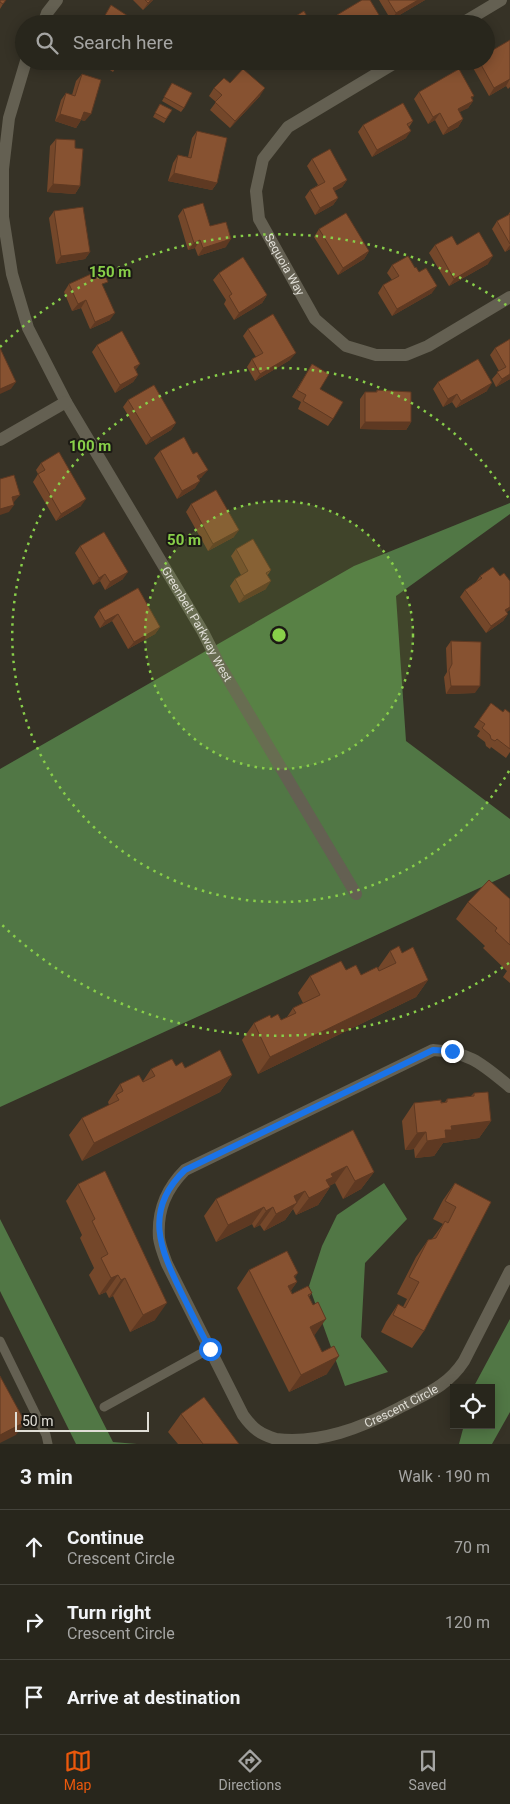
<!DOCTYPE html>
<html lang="en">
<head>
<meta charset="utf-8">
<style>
	body { margin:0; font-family:Roboto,sans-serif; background:#302e25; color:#f1f3f6 }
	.controls { position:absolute; right:15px; bottom:15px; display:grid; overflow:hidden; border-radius:0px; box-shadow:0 2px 12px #0003 }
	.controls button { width:45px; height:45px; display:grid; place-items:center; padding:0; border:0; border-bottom:1px solid #44433b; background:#28261c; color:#f1f3f6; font:25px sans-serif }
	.scale { position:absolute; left:15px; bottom:12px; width:134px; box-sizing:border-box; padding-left:5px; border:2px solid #e0ded6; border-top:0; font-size:14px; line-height:18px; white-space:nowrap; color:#e0ded6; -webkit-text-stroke:4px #1c1a14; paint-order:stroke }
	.stop { position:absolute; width:15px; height:15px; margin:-11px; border:4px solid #1a73e8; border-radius:50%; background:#fff }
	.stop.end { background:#1a73e8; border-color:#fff; box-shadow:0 1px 5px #0008 }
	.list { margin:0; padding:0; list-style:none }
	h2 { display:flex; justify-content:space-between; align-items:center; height:65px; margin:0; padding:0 20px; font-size:21px }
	h2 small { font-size:16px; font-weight:400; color:#a5a5a3 }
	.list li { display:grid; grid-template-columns:32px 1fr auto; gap:15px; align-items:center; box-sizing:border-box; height:75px; padding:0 20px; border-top:1px solid #44433b }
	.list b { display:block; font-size:19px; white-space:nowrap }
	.list p { margin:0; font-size:16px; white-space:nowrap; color:#a5a5a3 }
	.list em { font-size:16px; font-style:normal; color:#a5a5a3 }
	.icon { flex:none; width:28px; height:28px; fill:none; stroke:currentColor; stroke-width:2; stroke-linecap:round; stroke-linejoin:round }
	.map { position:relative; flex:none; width:510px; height:1444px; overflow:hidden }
	.search { position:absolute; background:#28261c; box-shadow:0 2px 12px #0003; left:15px; right:15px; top:15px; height:55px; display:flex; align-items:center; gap:12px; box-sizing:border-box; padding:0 18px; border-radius:28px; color:#a5a5a3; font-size:19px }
	.sheet { height:290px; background:#28261c }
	nav { display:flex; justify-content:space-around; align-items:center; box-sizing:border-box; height:70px; border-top:1px solid #44433b; background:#28261c; font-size:14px; color:#a5a5a3 }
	nav a { display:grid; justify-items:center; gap:2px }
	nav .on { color:#ea580c }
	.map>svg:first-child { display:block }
	.forest { fill:#517745 }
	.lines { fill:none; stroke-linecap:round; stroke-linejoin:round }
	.service { stroke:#646052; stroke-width:9 }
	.minor { stroke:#646052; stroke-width:12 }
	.wall { fill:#74472a }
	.shaded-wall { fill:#5e3922 }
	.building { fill:#875231; stroke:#5e3922 }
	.route { stroke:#1a73e8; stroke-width:6 }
	.ring { fill:none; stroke:#88cf49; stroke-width:2.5; stroke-dasharray:2.5 5 }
	.labels { text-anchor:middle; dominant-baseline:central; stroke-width:4; stroke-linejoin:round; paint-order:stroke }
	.street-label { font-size:12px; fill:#e0ded6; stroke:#1c1a14 }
	.centre { fill:#88cf49; stroke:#1c1a14; stroke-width:2.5 }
	.ring-label { font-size:15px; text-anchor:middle; font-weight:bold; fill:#88cf49; stroke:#1c1a14; stroke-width:4; stroke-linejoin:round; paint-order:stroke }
</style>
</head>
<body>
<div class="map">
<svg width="510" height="1444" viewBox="0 0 510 1444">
	<rect width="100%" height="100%" fill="#363226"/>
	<path class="forest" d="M510 503V514L396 596 406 741 510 819V874L0 1107V769L354 566Z
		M384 1183 407 1219 365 1263 361 1337 388 1372 345 1386 309 1286 322 1246 337 1215Z
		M0 1219 113 1442 137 1444H76L0 1291Z
		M510 1319V1412L492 1444H459L464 1425H491V1388H473Z"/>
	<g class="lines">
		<path class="service" d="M0 1341 46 1435 48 1444
			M104 1407 209 1349"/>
		<g class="minor">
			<path d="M43 24 47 13 57 0"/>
			<path d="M461 24 501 0"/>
			<path id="s1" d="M26 61 9 118 3 169V217L12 274 28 328 66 402 203 632 218 662 356 894"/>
			<path id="s2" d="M398 61 288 127 263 159 256 191 259 219 315 319 346 346 376 355H406L428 346 510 297"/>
			<path d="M0 440 66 402"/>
			<path id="s3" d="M510 1087C482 1064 470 1052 433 1050L185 1170C166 1189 157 1210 159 1238 160 1246 164 1256 167 1264L243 1415C253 1429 260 1434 276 1439 320 1444 361 1428 399 1408 425 1394 447 1387 464 1361L510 1271"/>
		</g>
	</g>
	<path class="wall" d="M0 0 3 4 0 9Z
		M133 0H153L143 10Z
		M379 0H425L391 20Z
		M337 15 382 20 380 24H332L331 22Z
		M296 16 311 24H291L290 23Z
		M510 40V87L508 89 506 86 489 96 472 66 476 61H486Z
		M96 61H120L113 72Z
		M274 61H286L277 66Z
		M301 61H319L305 69Z
		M82 74 85 121 81 120 76 128 55 121 61 100 66 93 72 95 76 81Z
		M172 83 184 108 181 112 162 101Z
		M230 83 260 96 230 128 210 110 216 102 209 96 214 88Z
		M419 92 472 98 473 101 468 108 459 112 463 119 458 127 443 135 435 120 428 124 414 99Z
		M160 104 172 110 164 123 153 117Z
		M413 121 409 127 406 138 372 157 358 132 363 125Z
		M197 131 217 183 212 190 168 181 173 163 178 155 188 157 192 138Z
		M56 139 75 148 80 186 75 194 47 192 50 146Z
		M312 159 347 180 342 187 334 191 338 198 333 205 315 215 305 197 310 190 318 185 307 166Z
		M183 209 210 226 226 247 198 256 195 248 188 250 178 216Z
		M54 211 90 252 85 259 56 264 49 218Z
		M510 212V249L505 252 492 229 497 221 508 215Z
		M319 229 369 251 364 259 338 275 314 237Z
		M435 245H457L488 264 449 286 429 253Z
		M392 265 415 268 419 272 432 293 392 316 378 293 383 285 392 280 387 273Z
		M219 273 267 295 262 303 234 320 224 304 226 300 213 280Z
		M69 284 104 288 110 320 90 329 81 308 72 311 64 292Z
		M248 329 290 360 255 381 247 367 252 359 256 357 243 336Z
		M510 339V379L496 387 492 379 499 371 490 355 495 348Z
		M97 345 136 370 138 375 133 382 115 393 92 352Z
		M312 364 320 389 333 419 328 426 298 409 301 402 292 397Z
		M438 382 487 391 456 408 452 402 443 407 433 389Z
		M377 390 411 422 406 430 360 429V399L365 392H376Z
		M128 400 176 423 171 430 146 445 123 407Z
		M160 451 193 454 202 477 199 479 195 488 177 499 154 458Z
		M41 463 81 506 56 521 33 482 38 474 36 470Z
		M191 504 234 537 208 551 186 512Z
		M80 546 123 579 105 590 100 581 93 585 75 553Z
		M236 549 271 570 267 576 266 589 239 603 230 586 235 579 241 575 231 556Z
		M480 576 508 614 503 621 486 633 460 597 465 590 476 582Z
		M138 588 160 627 155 634 128 649 112 621 100 628 94 617 99 610Z
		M451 641 475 693 446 694 444 677 447 672 446 648Z
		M491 703 503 712 510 713V752L506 758 491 747 490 749 486 746 485 742 477 736 480 731 474 727Z
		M510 899V983L503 977 507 971 483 948 485 946 456 919 468 902Z
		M390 951 402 953 428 980 416 997 258 1074 242 1040 254 1023 271 1018 281 1020 287 1017 293 1008 303 1003 298 993 310 976 346 970 361 975 379 971 378 968Z
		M176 1066 232 1075 220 1092 82 1161 69 1135 82 1118 109 1105 108 1102 120 1084 143 1081 151 1069Z
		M474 1093 491 1121 479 1138 443 1143 434 1156 415 1158 414 1149 405 1150 402 1121 414 1103 445 1102 447 1099 471 1096Z
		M353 1130 374 1172 361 1189 343 1199 335 1183 329 1186 330 1187 318 1205 296 1215 293 1209 285 1220 264 1231 260 1225 254 1228 252 1224 216 1242 204 1216 216 1199Z
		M455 1183 491 1202 424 1331 412 1348 381 1332 386 1322 398 1304 403 1307 407 1299 397 1294 416 1257 428 1240 432 1239 443 1224 433 1219 443 1200Z
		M78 1184 155 1320 130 1332 113 1296 109 1298 106 1292 99 1295 89 1275 94 1268 80 1238 82 1235 66 1201Z
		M249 1270 295 1278 297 1282 291 1290 292 1294 312 1293 309 1297 314 1336 322 1352 327 1374 289 1392 237 1288Z
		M181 1414 239 1444H178L168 1432Z"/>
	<path class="shaded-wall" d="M151 0H153L143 10 148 3Z
		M418 0H425L391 20 396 13Z
		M280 61H286L277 66Z
		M311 61H319L305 69Z
		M510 79 506 86 489 96 494 88Z
		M265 88 260 96 230 128 235 121Z
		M474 96 469 103 473 101 468 108 452 116 458 109Z
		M84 112 91 114 85 121 78 119Z
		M440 113 435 120 428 124 433 117Z
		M60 114 81 120 76 128 55 121Z
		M463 119 458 127 443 135 448 128Z
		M411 131 406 138 372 157 377 150Z
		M174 173 217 183 212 190 168 181Z
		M347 180 342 187 327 195 333 188Z
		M53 184 80 186 75 194 47 192Z
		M338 198 333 205 315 215 320 208Z
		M231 239 226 247 198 256 203 248Z
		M200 240 195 248 188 250 194 243Z
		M510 245V249L505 252Z
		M369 251 364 259 338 275 343 268Z
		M90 252 85 259 56 264 61 256Z
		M493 256 488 264 449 286 454 279Z
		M437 286 432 293 392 316 397 309Z
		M267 295 262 303 234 320 239 313Z
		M86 300 81 308 72 311 78 304Z
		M115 313 110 320 90 329 95 322Z
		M296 353 290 360 255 381 260 374Z
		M140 364 135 371 134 367Z
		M510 374V379L496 387 502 379Z
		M138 375 133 382 115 393 120 385Z
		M16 382 11 389 0 394V389Z
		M492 383 487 391 456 408 461 401Z
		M457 394 452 402 443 407 448 399Z
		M365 422H411L406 430 360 429Z
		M176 423 171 430 146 445 151 438Z
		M208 470 202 477 192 483 197 476Z
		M200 481 195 488 177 499 182 491Z
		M20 495 14 502 7 504 12 497Z
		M86 499 81 506 56 521 61 514Z
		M14 505 9 512 0 515V509Z
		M239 530 234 537 208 551 213 544Z
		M128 572 123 579 105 590 110 582Z
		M105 574 100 581 93 585 99 578Z
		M271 581 266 589 239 603 244 596Z
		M510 607V610L500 617 505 610Z
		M118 614 112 621 100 628 105 621Z
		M508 614 503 621 486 633 491 626Z
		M160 627 155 634 128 649 134 642Z
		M451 686H480L475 693 446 694Z
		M428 980 416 997 258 1074 270 1057Z
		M232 1075 220 1092 82 1161 94 1143Z
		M491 1121 479 1138 443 1143 434 1156 415 1158 427 1141 445 1130 451 1126Z
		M426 1132 414 1149 405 1150 417 1133Z
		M347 1166 335 1183 325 1188 330 1187 318 1205 296 1215 309 1198 331 1174Z
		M374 1172 361 1189 343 1199 355 1181Z
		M305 1191 285 1220 264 1231 276 1214 294 1196Z
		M264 1207 252 1224 216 1242 228 1225Z
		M273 1207 260 1225 254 1228 266 1211Z
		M298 1273 290 1285 297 1282 285 1299 276 1303 294 1276Z
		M118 1275 106 1292 99 1295 111 1278Z
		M125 1278 113 1296 109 1298 121 1280Z
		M167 1303 155 1320 130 1332 143 1315Z
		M326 1319 314 1336 310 1327Z
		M339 1356 327 1374 289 1392 301 1375Z
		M25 1422 16 1435 0 1443V1435Z"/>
	<path class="building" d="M0 0H6L3 4 0 2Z
		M145 0H151L148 3Z
		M362 0H370L382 20 376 24H337L341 22 337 15Z
		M388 0H418L396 13Z
		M111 5 137 22 136 24H100Z
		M304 11 311 24H300L296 16Z
		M510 40V79L494 88 479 61H486V54Z
		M113 61H120L118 64Z
		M243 69 265 88 235 121 215 102 222 95 214 88 224 78 230 83Z
		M459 69 474 96 471 97 473 101 458 109 463 119 448 128 440 113 433 117 419 92Z
		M82 74 101 80 91 114 84 112 81 120 60 114 66 93 75 96Z
		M172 83 192 93 184 108 164 97Z
		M403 103 413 121 407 124 411 131 377 150 363 125Z
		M160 104 172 110 166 119 155 113Z
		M197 131 227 138 217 183 174 173 178 155 191 158Z
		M56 139 75 140V148L83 149 80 186 53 184Z
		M330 149 347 180 333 188 338 198 320 208 310 190 325 182 312 159Z
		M203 203 210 226 226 222 231 239 203 248 200 240 194 243 183 209Z
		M83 207 90 252 61 256 54 211Z
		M346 213 369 251 343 268 319 229Z
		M510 214V244L497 221Z
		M479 232 493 256 454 279 435 245 452 236 457 245Z
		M408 256 415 268 416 267 419 272 426 268 437 286 397 309 383 285 399 276 392 265Z
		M243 257 267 295 239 313 229 296 232 294 219 273Z
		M102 269 108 282 102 284 115 313 95 322 86 300 78 304 69 284Z
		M273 314 296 353 260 374 252 359 263 353 248 329Z
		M122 331 140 364 134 367 138 375 120 385 97 345Z
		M510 339V374L502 379 497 372 506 367 495 348Z
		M0 348 16 382 0 389Z
		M478 359 492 383 461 401 457 394 448 399 438 382Z
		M312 364 329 374 320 389 343 402 333 419 303 401 306 395 297 390Z
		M154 385 176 423 151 438 128 400Z
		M377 390 411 392V422H365V392H377Z
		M184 437 193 454 197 452 208 470 197 476 200 481 182 491 160 451Z
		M59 452 86 499 61 514 38 474 45 470 41 463Z
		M14 475 20 495 12 497 14 505 0 509V479Z
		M216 490 239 530 213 544 191 504Z
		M104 532 128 572 110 582 105 574 99 578 80 546Z
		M253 539 271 570 266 573 271 581 244 596 235 579 248 571 236 549Z
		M493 567 500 576 504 573 510 581V607L505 610 508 614 491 626 465 590 482 578 480 576Z
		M138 588 160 627 134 642 118 614 105 621 99 610Z
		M451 641 481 642 480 686H451L449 670 452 664Z
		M491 703 503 712 505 709 510 713V749L497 739 495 741 491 739 490 735 482 728 485 724 479 720Z
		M489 880 510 899V945L495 931 497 928 468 902Z
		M399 946 402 953 413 947 428 980 270 1057 254 1023 270 1015 271 1018 278 1014 281 1020 296 1013 293 1008 320 995 310 976 341 961 346 970 356 965 361 975 377 967 379 971 396 963 390 951Z
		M220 1050 232 1075 94 1143 82 1118 119 1100 116 1095 123 1091 120 1084 139 1075 143 1082 155 1076 151 1069 172 1059 176 1066 182 1062 185 1068Z
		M488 1092 491 1121 451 1126 452 1130H445L446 1138 427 1141 426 1132 417 1133 414 1103 441 1100V1103L447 1102V1099L474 1096V1093Z
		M353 1130 374 1172 355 1181 347 1166 331 1174 333 1177 326 1180 330 1187 309 1198 305 1191 294 1196 297 1203 276 1214 273 1207 266 1211 264 1207 228 1225 216 1199Z
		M105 1171 167 1303 143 1315 125 1278 121 1280 118 1275 111 1278 101 1258 108 1254 92 1221 95 1219 78 1184Z
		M455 1183 491 1202 424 1331 393 1315 398 1304 405 1308 419 1282 409 1277 428 1240 436 1238 445 1221 448 1223 456 1207 445 1201Z
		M287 1251 298 1273 294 1276 297 1282 288 1286 292 1294 308 1286 312 1293 308 1295 313 1305 318 1302 326 1319 310 1327 322 1352 334 1346 339 1356 301 1375 249 1270Z
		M0 1376 25 1422 0 1435Z
		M204 1397 239 1444H203L181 1414Z"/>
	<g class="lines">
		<path class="route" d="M210 1349C200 1331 191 1312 182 1294 160 1249 143 1210 185 1170L433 1050 452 1051"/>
	</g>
	<circle cx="279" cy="635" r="134" fill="#88cf49" fill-opacity=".12"/>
	<g class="ring">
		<circle cx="279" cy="635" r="134"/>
		<path d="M509 771A267 267 0 1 1 509 499"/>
		<path d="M509 963A401 401 0 0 1 0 923M0 347A401 401 0 0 1 509 307"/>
	</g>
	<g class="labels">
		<g class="street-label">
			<text stroke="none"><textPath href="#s2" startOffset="282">Sequoia Way</textPath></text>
			<text stroke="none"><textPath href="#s1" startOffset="614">Greenbelt Parkway West</textPath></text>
			<text stroke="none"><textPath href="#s3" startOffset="808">Crescent Circle</textPath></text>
		</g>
	</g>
	<circle cx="279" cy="635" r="8" class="centre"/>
	<g class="ring-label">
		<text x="110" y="277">150 m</text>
		<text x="90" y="451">100 m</text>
		<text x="184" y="545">50 m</text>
	</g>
</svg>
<div class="controls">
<button><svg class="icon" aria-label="locate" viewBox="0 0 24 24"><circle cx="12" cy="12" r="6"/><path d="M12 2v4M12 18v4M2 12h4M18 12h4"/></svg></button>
</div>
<div class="scale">50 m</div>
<div class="stop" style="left:210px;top:1349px"></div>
<div class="stop end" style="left:452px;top:1051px"></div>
<div class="search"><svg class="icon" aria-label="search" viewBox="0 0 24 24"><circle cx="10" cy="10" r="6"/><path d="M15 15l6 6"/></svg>Search here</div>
</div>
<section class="sheet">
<h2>3 min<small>Walk · 190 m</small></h2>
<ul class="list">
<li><svg class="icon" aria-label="ahead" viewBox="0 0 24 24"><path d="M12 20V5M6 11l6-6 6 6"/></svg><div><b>Continue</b><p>Crescent Circle</p></div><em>70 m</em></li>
<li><svg class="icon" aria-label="right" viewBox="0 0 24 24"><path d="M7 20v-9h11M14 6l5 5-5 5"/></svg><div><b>Turn right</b><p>Crescent Circle</p></div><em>120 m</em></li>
<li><svg class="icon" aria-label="arrive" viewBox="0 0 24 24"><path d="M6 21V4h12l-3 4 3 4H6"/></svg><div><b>Arrive at destination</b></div></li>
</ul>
</section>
<nav>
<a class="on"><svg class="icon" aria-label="map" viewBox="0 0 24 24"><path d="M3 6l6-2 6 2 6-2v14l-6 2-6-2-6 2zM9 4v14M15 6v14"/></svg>Map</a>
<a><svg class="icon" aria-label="directions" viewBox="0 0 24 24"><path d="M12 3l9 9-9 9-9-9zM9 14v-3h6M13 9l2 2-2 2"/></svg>Directions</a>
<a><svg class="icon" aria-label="saved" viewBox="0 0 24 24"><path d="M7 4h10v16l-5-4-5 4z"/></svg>Saved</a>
</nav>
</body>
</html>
